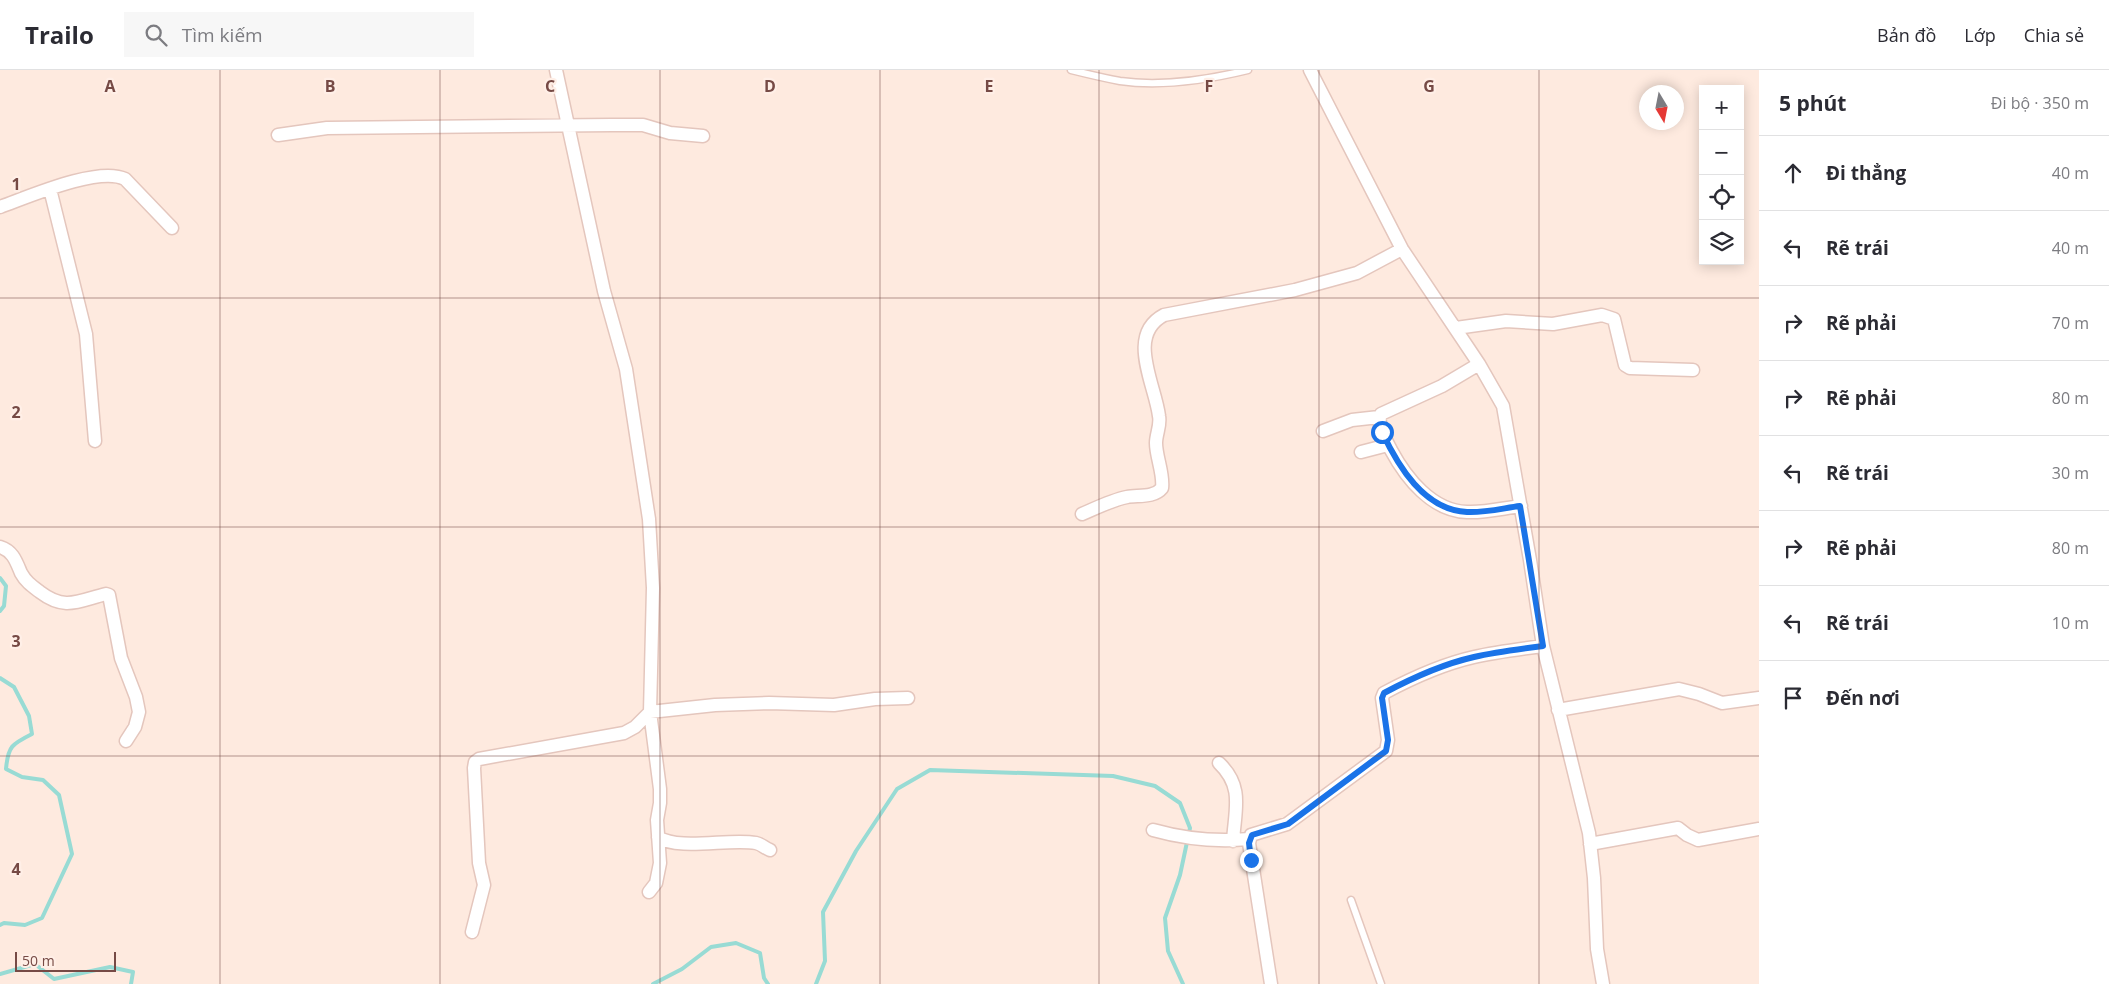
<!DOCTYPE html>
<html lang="vi">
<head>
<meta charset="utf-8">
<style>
	body { margin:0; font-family:"Open Sans",sans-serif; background:#f7f7f7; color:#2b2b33 }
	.controls { position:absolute; right:15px; top:15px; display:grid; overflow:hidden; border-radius:0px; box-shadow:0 2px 12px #0003 }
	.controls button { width:45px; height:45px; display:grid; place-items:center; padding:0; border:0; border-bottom:1px solid #e1e1e2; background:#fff; color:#2b2b33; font:25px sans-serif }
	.compass { position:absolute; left:1639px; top:15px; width:45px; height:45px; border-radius:50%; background:#fff; box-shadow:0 2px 12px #0003; rotate:170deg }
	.scale { position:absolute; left:15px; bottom:12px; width:101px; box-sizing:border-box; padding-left:5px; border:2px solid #764a45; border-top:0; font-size:14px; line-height:18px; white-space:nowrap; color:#764a45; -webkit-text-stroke:4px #ffefe7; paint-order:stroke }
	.stop { position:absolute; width:15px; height:15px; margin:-11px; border:4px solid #1a73e8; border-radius:50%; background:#fff }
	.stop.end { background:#1a73e8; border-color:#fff; box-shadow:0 1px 5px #0008 }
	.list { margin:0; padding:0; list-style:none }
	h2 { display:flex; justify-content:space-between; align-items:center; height:65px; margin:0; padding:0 20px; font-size:21px }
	h2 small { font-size:16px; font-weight:400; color:#7c7c81 }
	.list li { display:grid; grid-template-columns:32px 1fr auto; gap:15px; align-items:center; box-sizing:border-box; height:75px; padding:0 20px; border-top:1px solid #e1e1e2 }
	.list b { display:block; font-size:19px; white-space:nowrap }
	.list em { font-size:16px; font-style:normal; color:#7c7c81 }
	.icon { flex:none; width:28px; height:28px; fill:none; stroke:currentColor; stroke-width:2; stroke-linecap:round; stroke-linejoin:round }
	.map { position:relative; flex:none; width:1759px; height:914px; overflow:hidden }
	header { display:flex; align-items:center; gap:30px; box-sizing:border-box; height:70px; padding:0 25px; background:#fff; border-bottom:1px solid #e1e1e2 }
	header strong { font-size:24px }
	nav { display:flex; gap:28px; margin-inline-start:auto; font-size:18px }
	.search { width:350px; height:45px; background:#f7f7f7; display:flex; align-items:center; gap:12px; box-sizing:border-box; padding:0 18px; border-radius:0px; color:#7c7c81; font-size:19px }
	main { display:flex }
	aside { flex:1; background:#fff }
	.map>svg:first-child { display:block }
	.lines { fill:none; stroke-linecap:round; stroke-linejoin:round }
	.stream { stroke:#98dbd4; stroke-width:4 }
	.lane-casing { stroke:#e4c6bd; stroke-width:9 }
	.street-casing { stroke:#e4c6bd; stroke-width:15 }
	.lane { stroke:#fff; stroke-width:6 }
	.street { stroke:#fff; stroke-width:12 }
	.route { stroke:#1a73e8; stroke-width:6 }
	.grid { fill:none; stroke:#764a45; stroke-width:1; stroke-opacity:0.55 }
	.grid-label { font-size:16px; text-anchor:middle; font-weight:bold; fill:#764a45; stroke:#ffefe7; stroke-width:4.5; stroke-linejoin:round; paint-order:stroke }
</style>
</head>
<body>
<header>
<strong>Trailo</strong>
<div class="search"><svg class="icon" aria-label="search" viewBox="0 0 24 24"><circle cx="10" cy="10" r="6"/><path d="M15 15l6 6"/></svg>Tìm kiếm</div>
<nav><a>Bản đồ</a><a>Lớp</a><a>Chia sẻ</a></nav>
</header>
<main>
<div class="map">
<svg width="1759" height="914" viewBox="0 0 1759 914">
	<rect width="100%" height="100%" fill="#feeadf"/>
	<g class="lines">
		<path class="stream" d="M0 508 6 516 4 536 0 541
			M0 608 14 617 29 646 32 664C12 674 8 676 6 699L22 707 43 710 59 725 72 784 42 848 25 855 4 853 0 855
			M0 904 35 894 54 909 110 897 133 902 131 914
			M653 914 682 899 711 877 736 873 760 883 764 908 768 914
			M816 914 825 891 823 842 856 781 897 719 930 700 1113 706 1155 716 1180 733 1190 758 1180 805 1165 848 1168 881 1183 914"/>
		<defs>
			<path id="lane" d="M1071 0C1087 4 1104 8 1120 11 1162 17 1207 10 1248 0
				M1351 830 1381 914"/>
			<path id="street" d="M556 0 604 221 626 299 649 449 653 518 650 642 660 719V733L657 750 660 793 656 813 649 822
				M1310 0 1402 179 1479 294 1503 336 1530 490 1543 576 1589 763 1594 808 1597 879 1603 914
				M278 65 327 58 612 55H643L670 63 703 66
				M50 119 86 264 95 371
				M0 137C28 127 98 96 125 109L172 158
				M1456 258 1506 251 1553 254 1602 245 1614 249 1625 295 1630 298 1693 300
				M1479 294 1442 316 1381 344C1376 355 1386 370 1391 380 1406 408 1432 441 1467 442 1484 443 1504 438 1521 436
				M1323 361 1352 350 1379 347
				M1361 382 1388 375
				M1082 444C1096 438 1112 430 1127 427 1138 425 1154 428 1162 418 1164 404 1156 387 1156 373 1156 364 1161 355 1159 346 1155 314 1126 265 1164 245L1295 220 1357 203 1402 179
				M0 477C13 481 16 491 21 503 26 512 32 516 40 522 65 541 78 531 106 524L109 525 121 588 136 627 139 642 135 657 126 671
				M1558 640 1679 619 1699 624 1722 633 1759 628
				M1219 693C1244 717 1235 739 1233 771
				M1153 760C1185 769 1217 772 1249 769
				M658 767C679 781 730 768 756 773 761 774 765 778 770 780
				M1590 774 1678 758 1687 765 1698 770 1759 759
				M472 862 484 815 479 793 474 698 475 692 479 689 624 663 635 657 650 642 715 635 769 633 834 635 875 629 908 628
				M1271 914 1249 773 1251 765 1287 754 1386 681 1388 670 1382 628 1384 623C1412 608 1443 594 1474 587 1496 582 1520 579 1543 576"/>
		</defs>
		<use href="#lane" class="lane-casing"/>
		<use href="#street" class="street-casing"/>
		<use href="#lane" class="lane"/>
		<use href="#street" class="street"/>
	</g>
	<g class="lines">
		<path class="route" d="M1251 790 1249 773 1252 765 1288 754 1386 681 1388 670 1382 628 1384 623C1412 608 1443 594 1474 587 1496 582 1520 579 1543 576L1520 436C1504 438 1484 443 1467 442 1424 440 1398 396 1382 362"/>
	</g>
	<path class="grid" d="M220 0V914M440 0V914M660 0V914M880 0V914M1099 0V914M1319 0V914M1539 0V914M0 228H1759M0 457H1759M0 686H1759"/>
	<g class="grid-label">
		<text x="110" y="22">A</text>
		<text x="330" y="22">B</text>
		<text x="550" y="22">C</text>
		<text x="770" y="22">D</text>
		<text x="989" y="22">E</text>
		<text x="1209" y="22">F</text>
		<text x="1429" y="22">G</text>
		<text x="16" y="120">1</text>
		<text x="16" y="348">2</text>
		<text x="16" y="577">3</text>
		<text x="16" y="805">4</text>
	</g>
</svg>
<div class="controls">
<button>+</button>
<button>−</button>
<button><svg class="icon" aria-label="locate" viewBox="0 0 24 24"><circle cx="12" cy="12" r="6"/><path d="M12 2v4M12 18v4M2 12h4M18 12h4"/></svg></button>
<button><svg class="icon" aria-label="layers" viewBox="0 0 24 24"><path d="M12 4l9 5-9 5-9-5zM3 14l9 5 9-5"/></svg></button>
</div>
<svg class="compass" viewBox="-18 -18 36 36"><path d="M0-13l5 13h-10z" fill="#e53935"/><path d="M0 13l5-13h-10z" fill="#7c7c81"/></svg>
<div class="scale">50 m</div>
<div class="stop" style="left:1382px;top:362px"></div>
<div class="stop end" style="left:1251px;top:790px"></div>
</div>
<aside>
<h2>5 phút<small>Đi bộ · 350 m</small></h2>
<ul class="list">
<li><svg class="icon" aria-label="ahead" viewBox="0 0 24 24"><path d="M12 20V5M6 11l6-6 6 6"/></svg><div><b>Đi thẳng</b></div><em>40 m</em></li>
<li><svg class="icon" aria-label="left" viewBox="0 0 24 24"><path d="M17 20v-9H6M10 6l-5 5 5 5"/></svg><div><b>Rẽ trái</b></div><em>40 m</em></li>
<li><svg class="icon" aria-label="right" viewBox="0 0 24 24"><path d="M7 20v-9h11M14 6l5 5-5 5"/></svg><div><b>Rẽ phải</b></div><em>70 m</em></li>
<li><svg class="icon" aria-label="right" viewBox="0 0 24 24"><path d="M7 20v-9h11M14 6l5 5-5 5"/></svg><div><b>Rẽ phải</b></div><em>80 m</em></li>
<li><svg class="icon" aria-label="left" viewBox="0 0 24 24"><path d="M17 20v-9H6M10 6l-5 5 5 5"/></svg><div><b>Rẽ trái</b></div><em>30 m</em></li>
<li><svg class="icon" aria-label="right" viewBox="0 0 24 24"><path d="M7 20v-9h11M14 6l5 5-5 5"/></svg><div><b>Rẽ phải</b></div><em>80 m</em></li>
<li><svg class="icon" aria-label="left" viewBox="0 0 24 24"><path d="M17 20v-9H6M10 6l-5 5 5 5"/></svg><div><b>Rẽ trái</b></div><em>10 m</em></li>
<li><svg class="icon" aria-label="arrive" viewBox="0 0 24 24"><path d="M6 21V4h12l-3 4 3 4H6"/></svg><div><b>Đến nơi</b></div></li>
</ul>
</aside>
</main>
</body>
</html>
